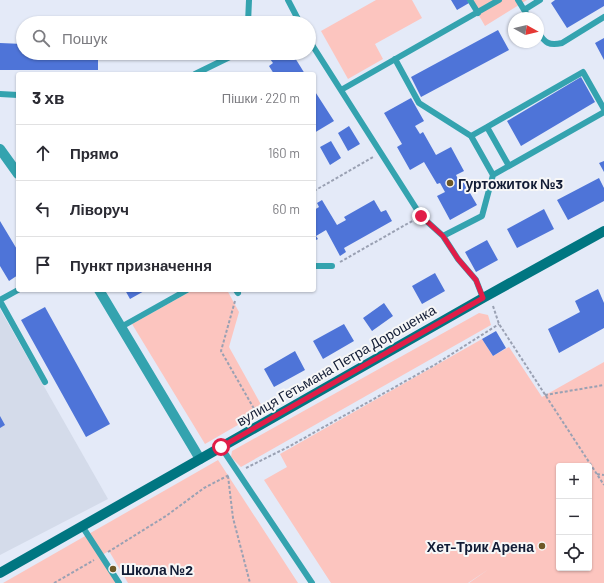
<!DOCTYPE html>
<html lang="uk">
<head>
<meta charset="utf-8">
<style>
	body { margin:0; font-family:Barlow,sans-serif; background:#f7f7f7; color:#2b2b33 }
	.controls { position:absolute; right:12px; bottom:12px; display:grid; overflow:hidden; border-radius:4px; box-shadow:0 1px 3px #0004 }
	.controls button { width:36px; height:36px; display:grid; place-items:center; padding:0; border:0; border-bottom:1px solid #e1e1e2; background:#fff; color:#2b2b33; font:20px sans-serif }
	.compass { position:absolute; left:508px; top:12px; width:36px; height:36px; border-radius:50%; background:#fff; box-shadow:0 1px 3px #0004; rotate:98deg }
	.stop { position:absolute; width:12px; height:12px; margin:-9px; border:3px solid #e11d48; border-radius:50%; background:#fff }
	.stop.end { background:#e11d48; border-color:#fff; box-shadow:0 1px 4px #0008 }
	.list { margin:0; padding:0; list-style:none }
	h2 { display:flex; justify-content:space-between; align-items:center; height:52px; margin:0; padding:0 16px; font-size:17px }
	h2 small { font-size:13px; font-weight:400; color:#7c7c81 }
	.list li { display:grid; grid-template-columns:26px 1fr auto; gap:12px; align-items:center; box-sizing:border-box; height:56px; padding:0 16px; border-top:1px solid #e1e1e2 }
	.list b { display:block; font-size:15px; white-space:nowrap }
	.list em { font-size:13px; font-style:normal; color:#7c7c81 }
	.icon { flex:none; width:22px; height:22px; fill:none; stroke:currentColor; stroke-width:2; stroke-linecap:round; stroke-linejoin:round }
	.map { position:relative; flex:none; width:604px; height:583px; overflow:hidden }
	.search { position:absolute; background:#fff; box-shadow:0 1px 3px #0004; left:16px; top:16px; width:300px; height:44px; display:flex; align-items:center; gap:10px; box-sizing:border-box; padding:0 14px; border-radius:22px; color:#7c7c81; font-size:15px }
	.panel { position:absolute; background:#fff; box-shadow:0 1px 3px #0004; left:16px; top:72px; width:300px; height:220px; border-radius:4px }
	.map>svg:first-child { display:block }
	.built { fill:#d4dbea }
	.green { fill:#fcc5bf; fill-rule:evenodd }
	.building { fill:#4e74d8 }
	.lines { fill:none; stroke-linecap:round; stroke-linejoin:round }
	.path { stroke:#9aa1b3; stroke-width:2; stroke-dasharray:3 2; stroke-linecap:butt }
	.lane { stroke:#34a3af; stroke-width:6 }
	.street { stroke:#34a3af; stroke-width:10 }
	.secondary { stroke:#007681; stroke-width:10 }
	.route { stroke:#e11d48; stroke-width:5 }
	.poi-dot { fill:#6d5827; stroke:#f7f7f7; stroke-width:1.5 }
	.labels { text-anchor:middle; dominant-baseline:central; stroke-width:4; stroke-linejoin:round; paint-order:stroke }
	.poi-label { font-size:14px; font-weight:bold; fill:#121c35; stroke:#f7f7f7; text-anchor:start }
	.street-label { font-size:14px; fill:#121c35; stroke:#f7f7f7 }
</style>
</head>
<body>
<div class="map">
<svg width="604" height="583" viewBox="0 0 604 583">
	<rect width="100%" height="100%" fill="#e4eaf8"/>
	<path class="built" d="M0 309 108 499 0 555Z"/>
	<path class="green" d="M376 0H412L422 18 375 44 383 59 348 79 321 31Z
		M470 0H527L485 26Z
		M193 290H227L239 312 229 347 264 410 205 444 132 324Z
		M479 313 488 315 491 325 241 467 231 457 232 451Z
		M482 339 493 356 509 347 542 397 604 362V583H469L489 569 468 583H331L264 480 287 467 280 454ZM559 466H589V568H559Z
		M218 460 298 583H128L109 551 102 555 119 583H3Z"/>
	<path class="building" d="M451 0H467L469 3 457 10Z
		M555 0H604V6L567 28 551 3Z
		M498 30 509 50 421 97 411 77Z
		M604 38V60L595 43Z
		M0 43 23 44V53H193V57L98 56V70H0Z
		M279 53H286L288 55 292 53 305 74H274L269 66 273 63 270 59Z
		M581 77 595 102 521 146 507 121Z
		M314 90 334 121 314 133Z
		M411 98 424 121 415 126 420 134 423 132 436 155 451 147 464 171 456 175 460 183 463 181 477 205 450 220 437 196 445 192 440 183 437 184 424 162 410 170 397 147 402 144 384 113Z
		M349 126 360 144 348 151 338 133Z
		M331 141 341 158 330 165 320 147Z
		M604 161V172L599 163Z
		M599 178 604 188V201L568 220 557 200Z
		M322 200 337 225 346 220 344 217 374 200 381 212 386 210 392 221 344 248 346 252 340 256 326 230 316 236 318 239 314 241V210L319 207 317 203Z
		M544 209 554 229 517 248 507 229Z
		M0 221 18 251V275L9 281 0 266Z
		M487 240 498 260 476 272 465 252Z
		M435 273 445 291 422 304 412 286Z
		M598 289 604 303V328L559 353 548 329 580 312 575 301Z
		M125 290H146L130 299Z
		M384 303 393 316 372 331 363 318Z
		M45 307 110 424 86 437 21 320Z
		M344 324 354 341 323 359 313 341Z
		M496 331 506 348 493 356 482 339Z
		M295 351 305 370 274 387 264 369Z
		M0 416 5 425 0 428Z"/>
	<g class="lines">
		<path class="path" d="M314 191 373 157
			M340 262 414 220
			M235 301 221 351 257 414
			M493 306 499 324 604 485
			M545 395 604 385
			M246 468 290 446 436 364 499 324
			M597 474 604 475
			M228 476 233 518 250 583
			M108 552 166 516 204 488 229 475
			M54 583 94 560"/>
		<path class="lane" d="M288 0 300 23
			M470 0 478 13
			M518 0 529 18
			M524 10 540 0
			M248 23 249 0
			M538 32C545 43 549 46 562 43L604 17
			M309 40 421 216 443 236 458 259 476 280 483 298
			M395 59 419 103 471 136 493 175
			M195 74 238 53
			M341 90 499 0
			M0 94 18 95
			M471 136 487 127
			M509 166 487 127 583 72 604 109
			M443 236 482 216 493 175 604 112
			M314 266H332
			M236 290 238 293
			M0 300 18 290
			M0 301 45 382
			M121 327 187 290
			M221 447 312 583
			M82 526 119 583"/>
		<path class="street" d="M0 149 18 174
			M99 290 200 459"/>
		<path class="secondary" d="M0 573 483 298 604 231"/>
	</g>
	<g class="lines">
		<path class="route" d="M221 447 483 298 476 280 458 259 443 236 421 216"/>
	</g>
	<g class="poi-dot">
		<circle cx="450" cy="183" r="4"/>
		<circle cx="542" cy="546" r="4"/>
		<circle cx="113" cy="569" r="4"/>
	</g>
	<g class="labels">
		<g class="poi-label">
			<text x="458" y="183">Гуртожиток №3</text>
			<text x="534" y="546" text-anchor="end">Хет-Трик Арена</text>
			<text x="121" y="569">Школа №2</text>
		</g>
		<g class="street-label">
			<text transform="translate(336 365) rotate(-30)">вулиця Гетьмана Петра Дорошенка</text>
		</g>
	</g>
</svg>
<div class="controls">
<button>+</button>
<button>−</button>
<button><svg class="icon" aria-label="locate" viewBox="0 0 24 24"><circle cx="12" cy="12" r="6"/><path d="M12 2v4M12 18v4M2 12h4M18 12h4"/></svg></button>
</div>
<svg class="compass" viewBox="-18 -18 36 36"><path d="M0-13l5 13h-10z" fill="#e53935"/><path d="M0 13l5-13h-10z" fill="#7c7c81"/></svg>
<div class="stop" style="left:221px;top:447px"></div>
<div class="stop end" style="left:421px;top:216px"></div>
<div class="search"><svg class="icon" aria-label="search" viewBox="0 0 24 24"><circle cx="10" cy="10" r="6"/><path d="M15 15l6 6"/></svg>Пошук</div>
<section class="panel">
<h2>3 хв<small>Пішки · 220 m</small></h2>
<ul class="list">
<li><svg class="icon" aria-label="ahead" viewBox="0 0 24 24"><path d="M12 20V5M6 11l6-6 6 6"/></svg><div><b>Прямо</b></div><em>160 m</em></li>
<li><svg class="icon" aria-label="left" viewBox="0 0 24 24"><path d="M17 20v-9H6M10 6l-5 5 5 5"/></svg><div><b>Ліворуч</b></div><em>60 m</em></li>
<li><svg class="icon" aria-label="arrive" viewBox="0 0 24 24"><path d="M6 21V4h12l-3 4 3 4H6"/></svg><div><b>Пункт призначення</b></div></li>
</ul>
</section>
</div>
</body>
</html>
